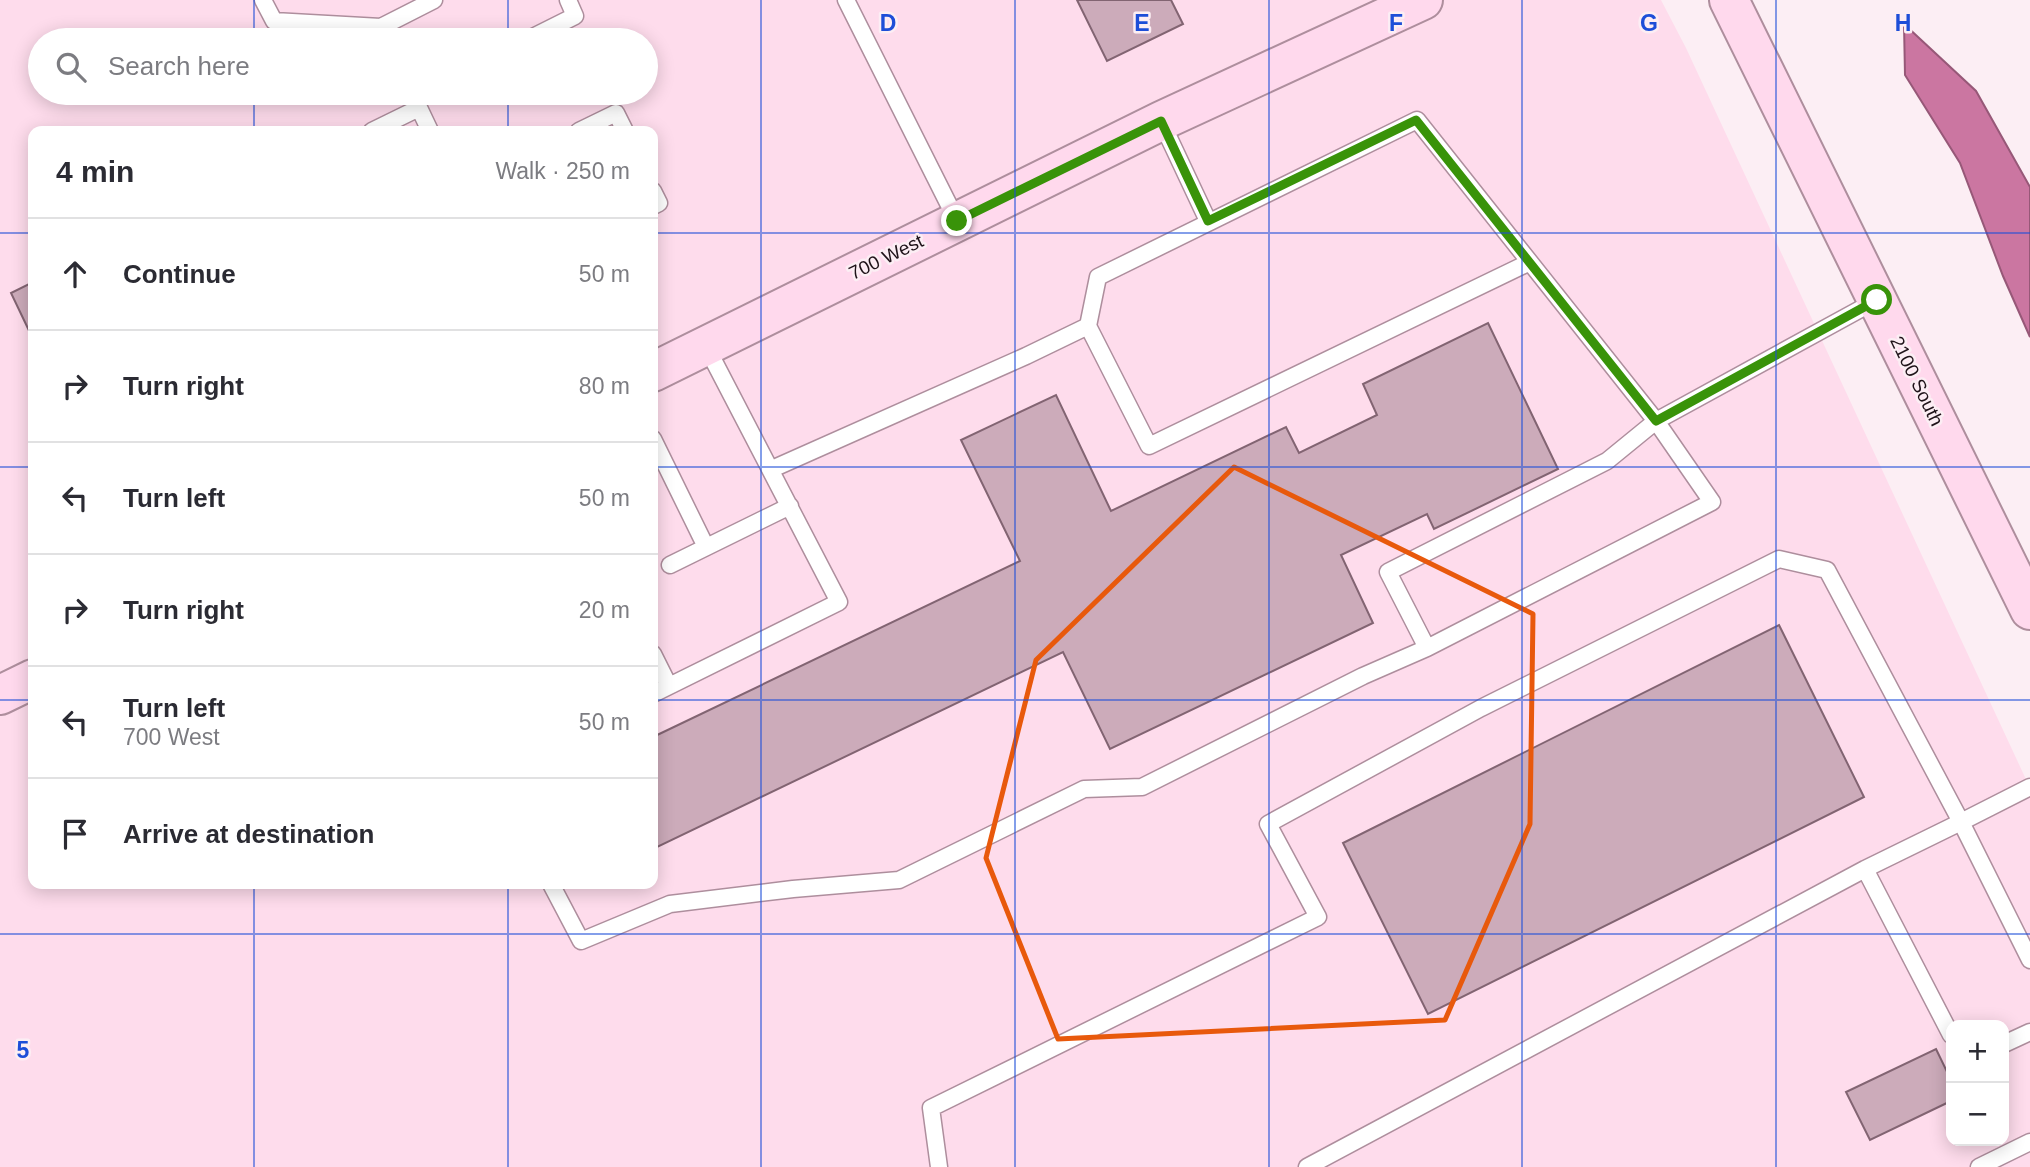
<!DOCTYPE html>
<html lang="en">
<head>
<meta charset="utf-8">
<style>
	body { margin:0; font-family:Arial,sans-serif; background:#f7f7f7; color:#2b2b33 }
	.controls { position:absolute; right:21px; bottom:21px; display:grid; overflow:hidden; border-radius:14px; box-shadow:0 4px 18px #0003 }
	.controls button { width:63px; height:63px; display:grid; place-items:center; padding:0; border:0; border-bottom:2px solid #e1e1e2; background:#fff; color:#2b2b33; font:35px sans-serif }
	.stop { position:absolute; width:21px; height:21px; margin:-16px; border:5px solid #399309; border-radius:50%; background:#fff }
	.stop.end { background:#399309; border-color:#fff; box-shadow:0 2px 7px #0008 }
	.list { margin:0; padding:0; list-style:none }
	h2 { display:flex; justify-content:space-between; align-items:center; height:91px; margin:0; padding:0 28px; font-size:30px }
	h2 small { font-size:23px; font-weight:400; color:#7c7c81 }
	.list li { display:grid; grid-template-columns:46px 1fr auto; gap:21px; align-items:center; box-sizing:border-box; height:112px; padding:0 28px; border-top:2px solid #e1e1e2 }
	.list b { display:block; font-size:26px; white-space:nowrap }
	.list p { margin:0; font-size:23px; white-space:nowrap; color:#7c7c81 }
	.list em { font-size:23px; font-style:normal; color:#7c7c81 }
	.icon { flex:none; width:38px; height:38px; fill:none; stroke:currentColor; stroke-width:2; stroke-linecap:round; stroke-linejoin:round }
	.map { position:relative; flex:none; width:2030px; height:1167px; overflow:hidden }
	.search { position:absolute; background:#fff; box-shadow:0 4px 18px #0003; left:28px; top:28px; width:630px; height:77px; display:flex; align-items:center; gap:18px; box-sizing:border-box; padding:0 24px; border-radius:38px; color:#7c7c81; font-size:26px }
	.panel { position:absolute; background:#fff; box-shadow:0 4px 18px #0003; left:28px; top:126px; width:630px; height:763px; border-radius:14px }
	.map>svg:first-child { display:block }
	.built { fill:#fedcec; fill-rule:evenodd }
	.water { fill:#cb76a1; stroke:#975878; stroke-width:2 }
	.building { fill:#ccabba; stroke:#826472; stroke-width:2 }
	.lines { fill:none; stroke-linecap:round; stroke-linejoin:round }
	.lane-casing { stroke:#ae8e9d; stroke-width:19 }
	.secondary-casing { stroke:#ae8e9d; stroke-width:42 }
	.lane { stroke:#fff; stroke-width:16 }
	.secondary { stroke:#ffd9ed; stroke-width:38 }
	.route { stroke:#399309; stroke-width:9 }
	.marked { fill:none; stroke:#e8590c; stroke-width:5; stroke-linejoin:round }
	.grid { fill:none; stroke:#1d4ed8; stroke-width:2; stroke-opacity:0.55 }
	.labels { text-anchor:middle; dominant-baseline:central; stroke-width:5; stroke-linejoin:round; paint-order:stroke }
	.street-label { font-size:19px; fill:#1f1319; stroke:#fceef4 }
	.grid-label { font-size:23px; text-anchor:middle; font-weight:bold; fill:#1d4ed8; stroke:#fceef4; stroke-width:5; stroke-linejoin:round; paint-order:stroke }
</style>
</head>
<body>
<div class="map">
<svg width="2030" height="1167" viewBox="0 0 2030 1167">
	<rect width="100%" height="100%" fill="#fceef4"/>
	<path class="built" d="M0 0H1661L1686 48 2030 788V1167H0ZM40 40H646V93H40ZM33 131H653V884H33ZM1951 1025H2004V1141H1951Z"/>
	<path class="water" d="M1904 24 1976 91 2030 187V337L2003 276 1960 163 1905 75Z"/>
	<path class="building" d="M1077 0H1171L1183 24 1107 61Z
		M33 282V339L11 293Z
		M1488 323 1558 469 1434 529 1427 514 1341 555 1373 623 1110 749 1063 652 653 849V737L1020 561 961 440 1056 395 1111 511 1286 427 1299 453 1377 415 1363 384Z
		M1779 625 1864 797 1428 1014 1343 843Z
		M1936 1049 1951 1080V1101L1870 1140 1846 1092Z"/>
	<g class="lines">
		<defs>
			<path id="lane" d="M263 0 274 21 381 27 434 0
				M846 0 957 221
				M527 40 575 16 568 0
				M412 93 430 131
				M1161 121 1208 221
				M372 131 419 108
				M579 131 616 113 625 131
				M653 191 659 203 653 206
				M1088 326 1149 446 1528 263
				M653 439 706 547
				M772 469 1026 356 1088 326 1098 277 1417 120 1656 421 1877 300
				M670 565 790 506
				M653 654 669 686
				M653 694 839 602 706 346
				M2030 787 1961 822 2030 960
				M551 884 581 941 670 904 793 889 899 880 1084 789 1142 787 1363 676 1427 648 1712 502 1656 421 1607 461 1388 572 1427 648
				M2004 1044 2030 1032
				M939 1167 931 1108 1318 917 1268 824 1481 708 1779 559 1827 570 1961 822 1865 869
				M1307 1167 1865 869 1951 1035
				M1979 1167 2030 1142"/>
			<path id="secondary" d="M1729 0 2030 610
				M653 372 1161 121 1423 0
				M0 695 33 679"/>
		</defs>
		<use href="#lane" class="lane-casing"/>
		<use href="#secondary" class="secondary-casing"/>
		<use href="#lane" class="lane"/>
		<use href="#secondary" class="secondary"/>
	</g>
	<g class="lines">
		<path class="route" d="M957 221 1161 121 1208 221 1416 120 1656 421 1877 300"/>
	</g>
	<path class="marked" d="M1234 467 1533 614 1530 824 1445 1020 1058 1039 986 858 1036 660Z"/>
	<path class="grid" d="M254 0V40M508 0V40M761 0V1167M1015 0V1167M1269 0V1167M1522 0V1167M1776 0V1167M254 93V131M508 93V131M0 233H33M653 233H2030M0 467H33M653 467H2030M0 700H33M653 700H2030M254 884V1167M508 884V1167M0 934H2030"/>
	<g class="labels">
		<g class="street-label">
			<text transform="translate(886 257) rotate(-26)">700 West</text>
			<text transform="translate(1917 381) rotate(64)">2100 South</text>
		</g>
	</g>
	<g class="grid-label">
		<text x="888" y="31">D</text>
		<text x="1142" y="31">E</text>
		<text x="1396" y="31">F</text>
		<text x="1649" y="31">G</text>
		<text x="1903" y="31">H</text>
		<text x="23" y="1058">5</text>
	</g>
</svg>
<div class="controls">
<button>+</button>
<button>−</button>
</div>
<div class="stop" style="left:1877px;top:300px"></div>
<div class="stop end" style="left:957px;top:221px"></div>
<div class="search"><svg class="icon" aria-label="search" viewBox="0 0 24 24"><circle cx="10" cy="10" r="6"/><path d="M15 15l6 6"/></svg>Search here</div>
<section class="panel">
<h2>4 min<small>Walk · 250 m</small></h2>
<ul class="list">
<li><svg class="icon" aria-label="ahead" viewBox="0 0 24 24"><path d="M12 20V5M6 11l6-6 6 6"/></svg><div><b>Continue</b></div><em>50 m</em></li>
<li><svg class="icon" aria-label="right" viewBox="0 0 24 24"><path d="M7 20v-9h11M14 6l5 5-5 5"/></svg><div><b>Turn right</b></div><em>80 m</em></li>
<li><svg class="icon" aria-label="left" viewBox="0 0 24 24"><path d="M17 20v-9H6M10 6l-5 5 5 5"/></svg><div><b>Turn left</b></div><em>50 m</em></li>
<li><svg class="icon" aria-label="right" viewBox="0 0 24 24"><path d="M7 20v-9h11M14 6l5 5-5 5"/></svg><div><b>Turn right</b></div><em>20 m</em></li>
<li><svg class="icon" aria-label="left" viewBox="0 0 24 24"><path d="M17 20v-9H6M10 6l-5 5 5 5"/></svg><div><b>Turn left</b><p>700 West</p></div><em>50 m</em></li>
<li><svg class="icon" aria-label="arrive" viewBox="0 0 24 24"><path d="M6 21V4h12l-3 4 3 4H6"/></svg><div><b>Arrive at destination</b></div></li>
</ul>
</section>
</div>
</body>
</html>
